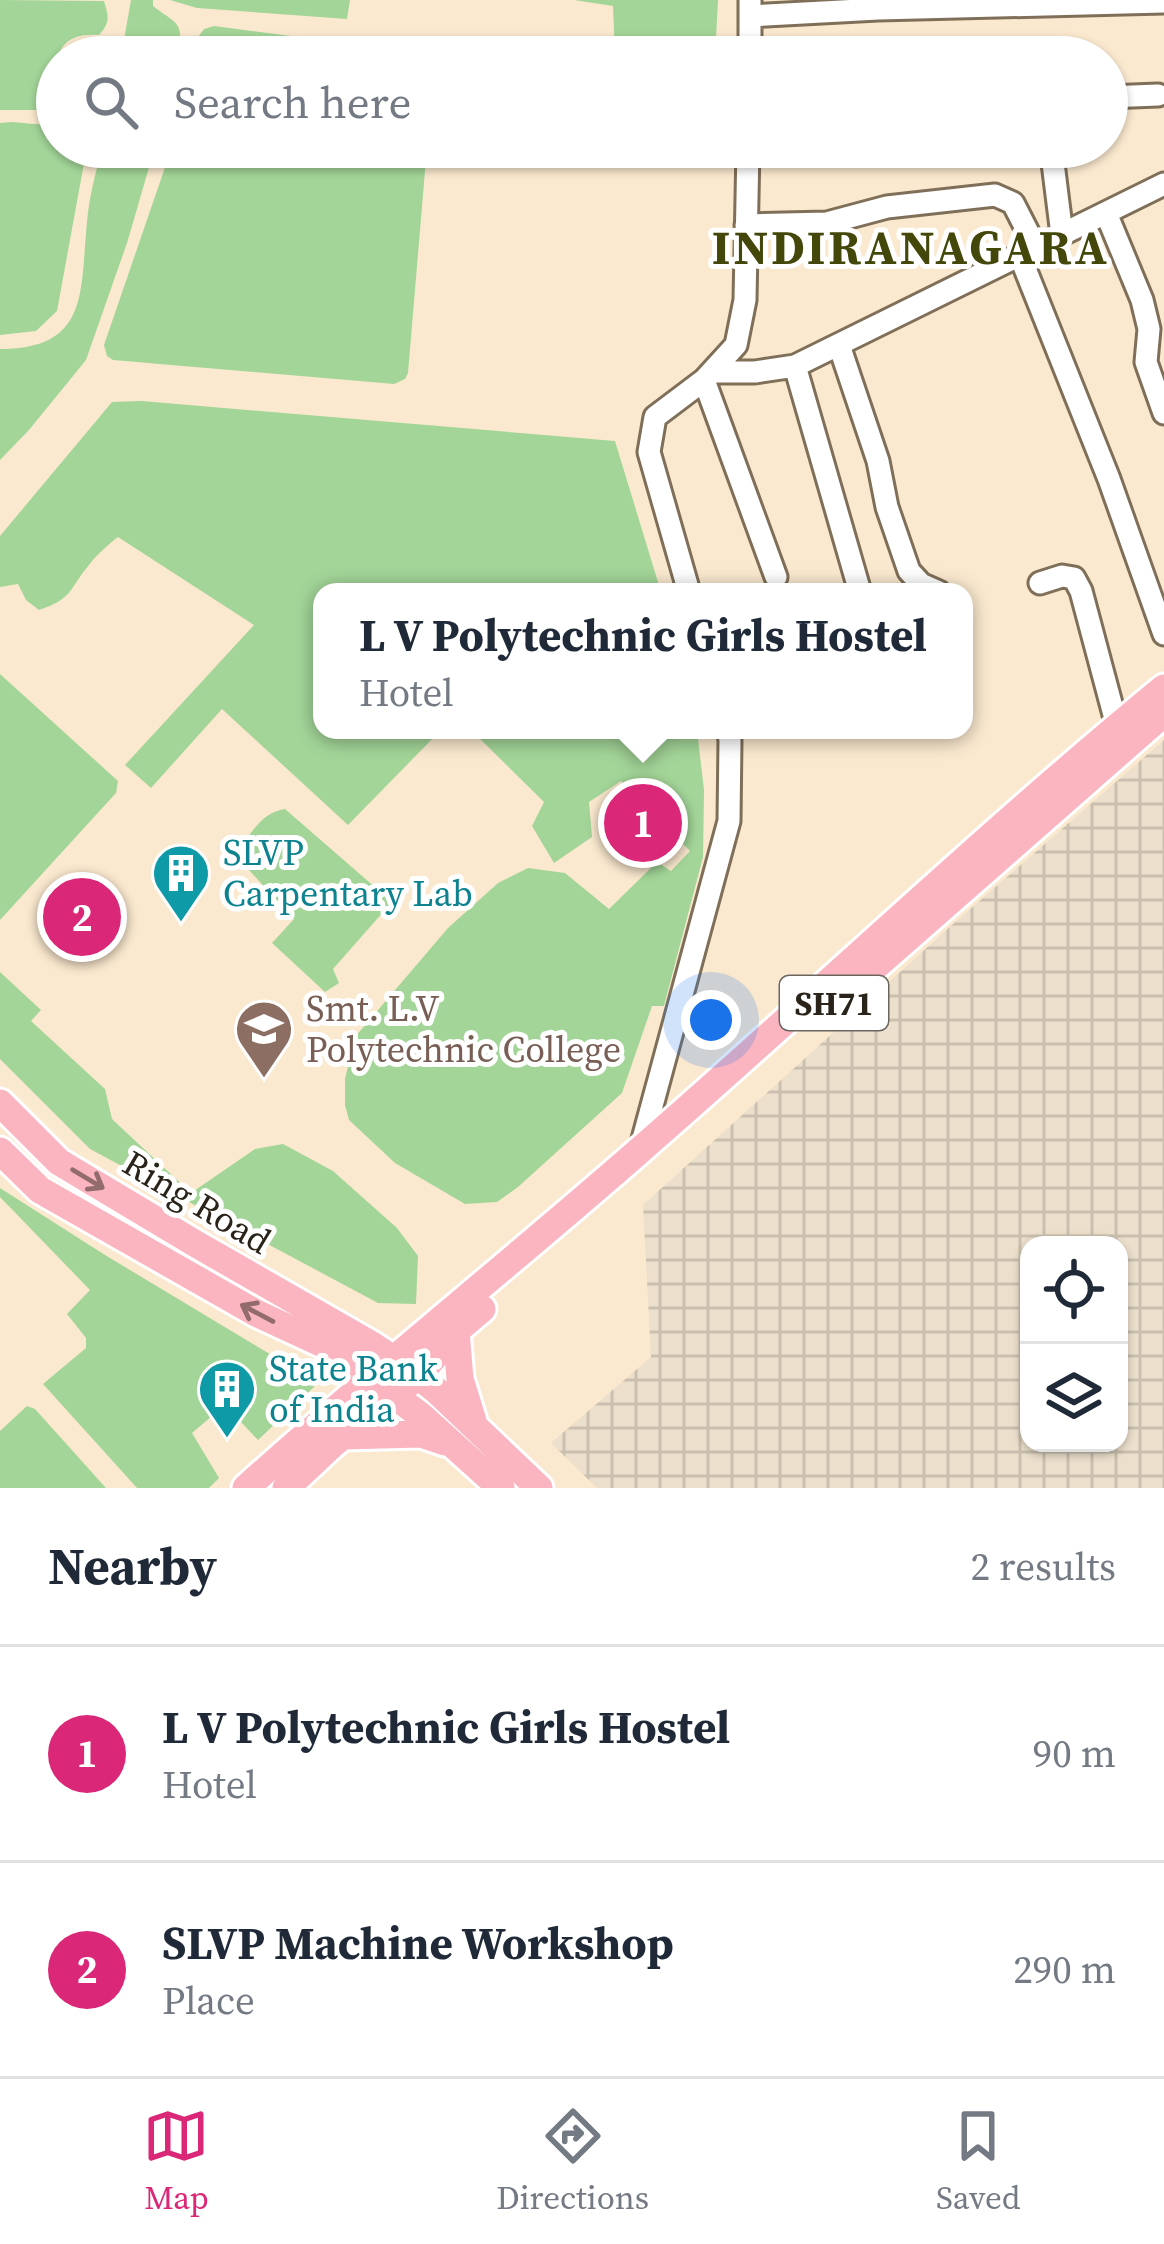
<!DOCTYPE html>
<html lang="en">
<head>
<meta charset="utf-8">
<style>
	body { margin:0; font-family:"Source Serif 4",serif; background:#f2f2f3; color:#1f2937 }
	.controls { position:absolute; right:36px; bottom:36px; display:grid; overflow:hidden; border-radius:24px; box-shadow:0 3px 9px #0004 }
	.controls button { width:108px; height:108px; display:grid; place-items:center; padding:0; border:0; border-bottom:3px solid #e0e1e3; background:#fff; color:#1f2937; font:60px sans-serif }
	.you { position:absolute; left:711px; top:1020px; width:42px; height:42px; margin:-30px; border:9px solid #fff; border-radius:50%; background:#1a73e8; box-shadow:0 0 0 18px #1a73e833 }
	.badge { display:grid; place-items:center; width:78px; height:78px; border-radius:50%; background:#db2777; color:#fff; font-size:39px; font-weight:700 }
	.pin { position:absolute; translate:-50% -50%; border:6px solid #fff; box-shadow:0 3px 12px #0006 }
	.popup { position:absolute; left:313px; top:583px; width:660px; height:156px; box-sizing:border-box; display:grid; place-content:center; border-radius:24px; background:#fff; filter:drop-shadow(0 3px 9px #0005); font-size:39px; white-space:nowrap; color:#747a83 }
	.popup b { font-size:45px; color:#1f2937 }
	.popup::after { content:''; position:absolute; left:50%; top:100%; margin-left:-24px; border:24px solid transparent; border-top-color:#fff }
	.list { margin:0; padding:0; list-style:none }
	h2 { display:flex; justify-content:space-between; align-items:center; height:156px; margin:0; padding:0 48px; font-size:51px }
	h2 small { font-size:39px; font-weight:400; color:#747a83 }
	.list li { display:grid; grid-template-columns:78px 1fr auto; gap:36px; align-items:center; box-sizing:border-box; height:216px; padding:0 48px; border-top:3px solid #e0e1e3 }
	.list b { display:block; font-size:45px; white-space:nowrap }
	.list p { margin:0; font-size:39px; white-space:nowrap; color:#747a83 }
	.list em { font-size:39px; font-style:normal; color:#747a83 }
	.icon { flex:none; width:66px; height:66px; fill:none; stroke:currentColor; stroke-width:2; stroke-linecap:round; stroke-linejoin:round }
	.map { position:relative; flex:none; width:1164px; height:1488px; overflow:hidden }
	.search { position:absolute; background:#fff; box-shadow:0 3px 9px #0004; left:36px; right:36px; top:36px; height:132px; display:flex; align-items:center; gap:30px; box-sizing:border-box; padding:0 42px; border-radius:66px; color:#747a83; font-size:45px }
	.sheet { height:588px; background:#fff }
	nav { display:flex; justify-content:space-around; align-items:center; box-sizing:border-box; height:168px; border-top:3px solid #e0e1e3; background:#fff; font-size:33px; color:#747a83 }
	nav a { display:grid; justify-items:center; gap:6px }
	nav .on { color:#db2777 }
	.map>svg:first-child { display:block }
	.industrial { fill:url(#industrial-grid); fill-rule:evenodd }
	.green { fill:#a3d598 }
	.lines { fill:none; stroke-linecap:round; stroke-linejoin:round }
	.minor-casing { stroke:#7f6f58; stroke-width:27 }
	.major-casing { stroke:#fff; stroke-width:33 }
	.minor { stroke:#fff; stroke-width:21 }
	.major { stroke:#fbb5c0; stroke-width:27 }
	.oneway { stroke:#926c6c }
	.labels { text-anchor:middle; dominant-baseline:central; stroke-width:10; stroke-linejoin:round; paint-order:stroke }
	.shield { fill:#fff; stroke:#6a655e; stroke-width:3 }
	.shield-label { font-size:33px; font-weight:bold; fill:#2a2319 }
	.culture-label { font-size:36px; fill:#0d838f; stroke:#fff; text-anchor:start }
	.education-label { font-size:36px; fill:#785e54; stroke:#fff; text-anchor:start }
	.street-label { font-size:36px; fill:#2a2319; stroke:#fff }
	.district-label { font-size:48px; font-weight:bold; letter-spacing:3px; fill:#434709; stroke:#fff }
</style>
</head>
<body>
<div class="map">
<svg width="1164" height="1488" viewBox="0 0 1164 1488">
	<defs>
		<pattern id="industrial-grid" width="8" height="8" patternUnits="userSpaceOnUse" patternTransform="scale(3)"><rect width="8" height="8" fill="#ece0cc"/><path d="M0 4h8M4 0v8" fill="none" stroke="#cbc0af"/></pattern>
	</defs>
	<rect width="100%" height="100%" fill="#fbe9cf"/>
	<path class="industrial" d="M1164 740V1488H597L551 1443 651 1357 643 1205 953 924ZM1029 1245H1119V1443H1029Z"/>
	<path class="green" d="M0 0 104 1C109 17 110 23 99 35 48 32 57 68 57 104L53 110H0Z
		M131 0H153V6C179 26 184 21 178 57H121Z
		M170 0H350L347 19 197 8Z
		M574 0H718L715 57H615L613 6Z
		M214 26 400 50 401 57H194L198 37 204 29Z
		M12 122 57 126V147H87L57 311 36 331 0 335V123Z
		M102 147H155L127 243 86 360 29 430 0 460V349C90 349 80 291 87 222 89 197 96 172 102 147Z
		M172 147H427L408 373 405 379 394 384 113 360 107 356 104 345Z
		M142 401 615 441 661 592H322V730H441L348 825 222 709 151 788 125 765 254 625 118 537C108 545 97 554 89 565 68 590 74 598 39 610L26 600 18 584 0 587V536L112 402Z
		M0 674 118 781 116 793 0 920Z
		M471 730H697L704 790 703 857 664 1006H652L622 1093 518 1187 497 1202 465 1204 395 1163 349 1120 345 1105V1079L355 1037 448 928 498 883 528 868 565 873 609 909 657 862 671 871 690 851 621 781 589 802 592 837 554 863 532 826 544 802Z
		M285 809 392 902 333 969 339 983 325 992 272 943 294 919 248 869 238 852C250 834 262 812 285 809Z
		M0 972 41 1010 31 1021 105 1089 112 1119 191 1193 255 1149 283 1144 333 1171 397 1228 418 1256 416 1304 378 1303 90 1149 0 1059Z
		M0 1188 105 1255 318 1383 258 1440 225 1405 192 1433 219 1478 209 1488H137L43 1384 86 1348V1338L67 1314 90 1290 0 1197Z
		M27 1406 35 1409 106 1488H0V1431Z"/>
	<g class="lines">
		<defs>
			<path id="minor" d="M750 16 878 9 1164 2
				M750 57V0
				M1107 97 1158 95
				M1051 147 1062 235
				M1106 213 1142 300 1149 329 1146 362 1164 413
				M746 225 827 223 887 207 995 195 1013 203 1036 248
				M1020 256 1109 479 1164 634
				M839 345 878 461 887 507 909 571 921 584 939 592
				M795 366 860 592
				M713 372H755L795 366 1164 184
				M704 380 776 577
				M1040 583 1062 576 1074 578 1081 591 1117 726
				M689 592 649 452 655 417 704 380 736 345 745 300 748 147
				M640 1150 729 821 730 740 728 730"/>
			<path id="major" d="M828 1008 1164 713
				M0 1103 59 1162 196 1244 372 1345 418 1376 437 1391 539 1488
				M0 1151 40 1190 256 1313 325 1345 420 1415 501 1488
				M456 1331 460 1379 473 1421
				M342 1436 421 1434 445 1442
				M246 1488C374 1372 509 1265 639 1151 815 998 984 836 1164 688
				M286 1488 333 1444 418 1376 456 1331 482 1309"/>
		</defs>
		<use href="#minor" class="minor-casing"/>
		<use href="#major" class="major-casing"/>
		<use href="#minor" class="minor"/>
		<use href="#major" class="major"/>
	</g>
	<defs><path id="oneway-shaft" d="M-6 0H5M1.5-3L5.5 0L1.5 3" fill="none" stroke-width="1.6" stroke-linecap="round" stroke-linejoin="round" transform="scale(3)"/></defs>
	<g class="oneway">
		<use href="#oneway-shaft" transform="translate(88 1179) rotate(31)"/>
		<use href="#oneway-shaft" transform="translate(257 1313) rotate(-152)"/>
	</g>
	<defs>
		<symbol id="building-pin" viewBox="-11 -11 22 30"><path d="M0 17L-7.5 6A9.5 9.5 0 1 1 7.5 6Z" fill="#0f9aa8" stroke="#fff"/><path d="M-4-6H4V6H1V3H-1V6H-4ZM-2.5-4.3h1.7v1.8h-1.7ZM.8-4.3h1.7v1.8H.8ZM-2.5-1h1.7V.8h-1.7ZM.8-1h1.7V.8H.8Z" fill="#fff"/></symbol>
		<symbol id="university-pin" viewBox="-11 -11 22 30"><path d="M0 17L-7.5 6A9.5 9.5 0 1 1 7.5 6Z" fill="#8d6e63" stroke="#fff"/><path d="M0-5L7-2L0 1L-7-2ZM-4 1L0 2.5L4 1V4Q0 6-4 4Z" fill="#fff"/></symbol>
	</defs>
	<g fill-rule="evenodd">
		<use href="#building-pin" x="148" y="840" width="66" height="90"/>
		<use href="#university-pin" x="231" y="996" width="66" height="90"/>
		<use href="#building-pin" x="194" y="1356" width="66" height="90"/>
	</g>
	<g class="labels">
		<rect class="shield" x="780" y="976" width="108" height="54" rx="9"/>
		<g class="shield-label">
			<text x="834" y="1003">SH71</text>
		</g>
		<g class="culture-label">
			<text x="223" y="852">SLVP<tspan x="223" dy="41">Carpentary Lab</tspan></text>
			<text x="269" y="1368">State Bank<tspan x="269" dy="41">of India</tspan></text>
		</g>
		<g class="education-label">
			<text x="306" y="1008">Smt. L.V<tspan x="306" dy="41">Polytechnic College</tspan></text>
		</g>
		<g class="street-label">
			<text transform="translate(197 1202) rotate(31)">Ring Road</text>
		</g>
		<g class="district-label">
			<text x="911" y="247">INDIRANAGARA</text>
		</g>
	</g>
</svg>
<div class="controls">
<button><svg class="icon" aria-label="locate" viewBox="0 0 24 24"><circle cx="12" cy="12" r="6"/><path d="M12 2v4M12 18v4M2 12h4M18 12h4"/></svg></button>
<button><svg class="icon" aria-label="layers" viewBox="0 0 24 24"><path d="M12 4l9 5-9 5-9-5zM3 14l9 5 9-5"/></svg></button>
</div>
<div class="you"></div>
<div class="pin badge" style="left:643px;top:823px">1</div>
<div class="popup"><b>L V Polytechnic Girls Hostel</b>Hotel</div>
<div class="pin badge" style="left:82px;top:917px">2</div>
<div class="search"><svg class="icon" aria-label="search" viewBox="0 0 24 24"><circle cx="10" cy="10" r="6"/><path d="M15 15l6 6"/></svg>Search here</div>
</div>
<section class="sheet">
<h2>Nearby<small>2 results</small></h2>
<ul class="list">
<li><span class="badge">1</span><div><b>L V Polytechnic Girls Hostel</b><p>Hotel</p></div><em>90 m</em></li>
<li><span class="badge">2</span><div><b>SLVP Machine Workshop</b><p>Place</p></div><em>290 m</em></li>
</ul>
</section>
<nav>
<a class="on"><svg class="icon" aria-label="map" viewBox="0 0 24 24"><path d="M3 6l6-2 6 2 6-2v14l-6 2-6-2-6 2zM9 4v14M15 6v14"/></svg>Map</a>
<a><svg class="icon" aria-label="directions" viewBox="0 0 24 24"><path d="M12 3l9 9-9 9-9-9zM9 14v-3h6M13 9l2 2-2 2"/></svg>Directions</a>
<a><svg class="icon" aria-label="saved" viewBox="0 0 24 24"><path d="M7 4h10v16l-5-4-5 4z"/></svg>Saved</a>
</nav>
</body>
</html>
